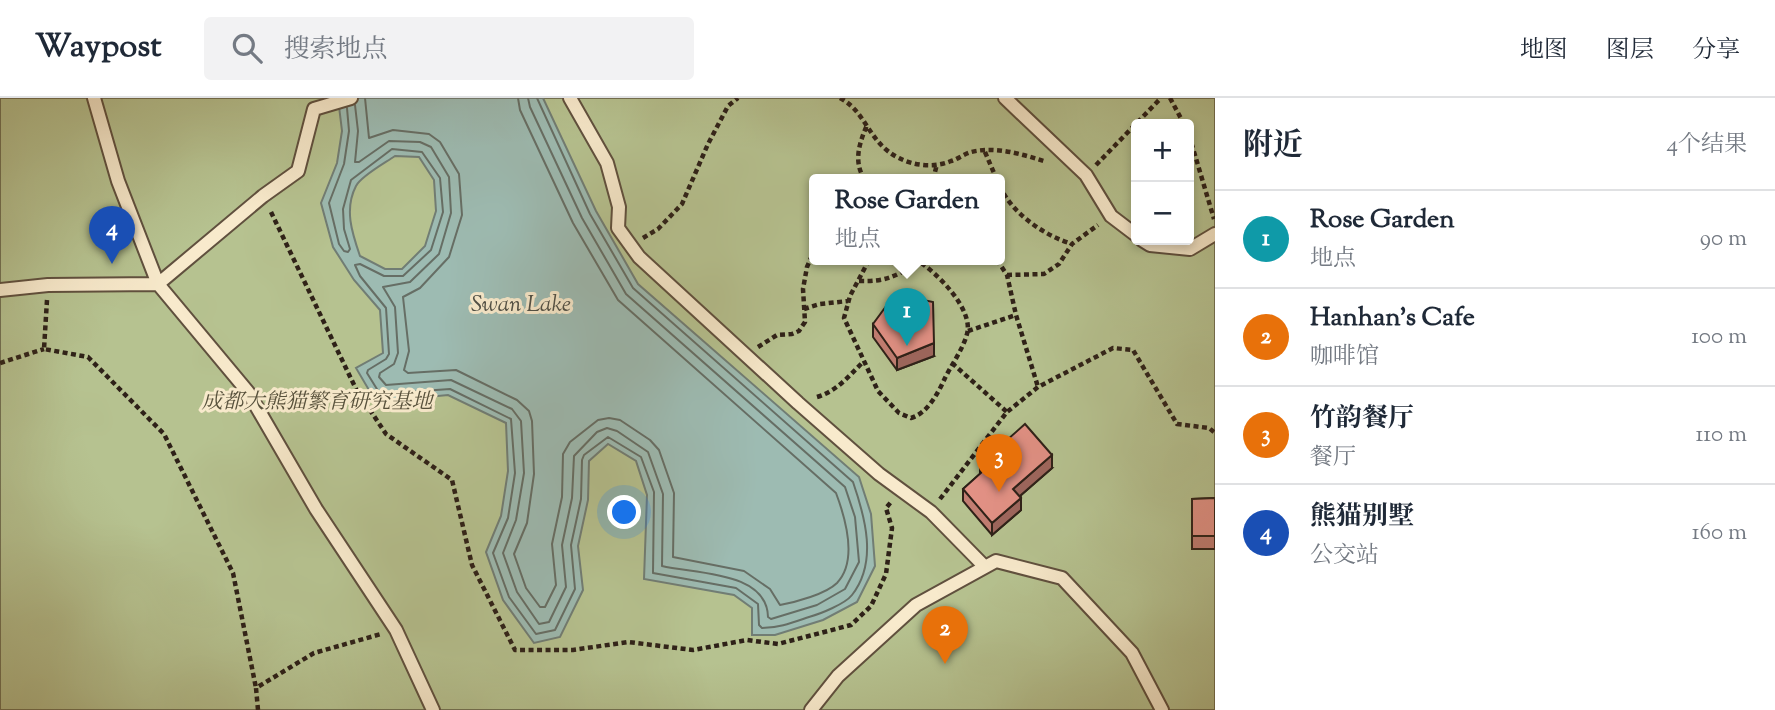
<!DOCTYPE html>
<html lang="zh">
<head>
<meta charset="utf-8">
<style>
	body { margin:0; font-family:"Sorts Mill Goudy","Noto Serif SC",serif; background:#f2f2f3; color:#1f2937 }
	.controls { position:absolute; right:21px; top:21px; display:grid; overflow:hidden; border-radius:7px; box-shadow:0 4px 10px #0003 }
	.controls button { width:63px; height:63px; display:grid; place-items:center; padding:0; border:0; border-bottom:2px solid #e0e1e3; background:#fff; color:#1f2937; font:35px sans-serif }
	.you { position:absolute; left:625px; top:415px; width:24px; height:24px; margin:-18px; border:5px solid #fff; border-radius:50%; background:#1a73e8; box-shadow:0 0 0 10px #1a73e833 }
	.badge { display:grid; place-items:center; width:46px; height:46px; border-radius:50%; background:#7c3aed; color:#fff; font-size:23px; font-weight:700 }
	.pin { position:absolute; translate:-50% -58px; filter:drop-shadow(0 2px 4px #0008) }
	.pin::after { content:''; position:absolute; top:37px; width:24px; height:21px; background:inherit; clip-path:polygon(0 0,100% 0,50% 100%) }
	.popup { position:absolute; left:809px; top:76px; width:196px; height:91px; box-sizing:border-box; display:grid; place-content:center; border-radius:7px; background:#fff; filter:drop-shadow(0 2px 5px #0005); font-size:23px; white-space:nowrap; color:#747a83 }
	.popup b { font-size:26px; color:#1f2937 }
	.popup::after { content:''; position:absolute; left:50%; top:100%; margin-left:-14px; border:14px solid transparent; border-top-color:#fff }
	.list { margin:0; padding:0; list-style:none }
	h2 { display:flex; justify-content:space-between; align-items:center; height:91px; margin:0; padding:0 28px; font-size:30px }
	h2 small { font-size:23px; font-weight:400; color:#747a83 }
	.list li { display:grid; grid-template-columns:46px 1fr auto; gap:21px; align-items:center; box-sizing:border-box; height:98px; padding:0 28px; border-top:2px solid #e0e1e3 }
	.list b { display:block; font-size:26px; white-space:nowrap }
	.list p { margin:0; font-size:23px; white-space:nowrap; color:#747a83 }
	.list em { font-size:23px; font-style:normal; color:#747a83 }
	.icon { flex:none; width:38px; height:38px; fill:none; stroke:currentColor; stroke-width:2; stroke-linecap:round; stroke-linejoin:round }
	.map { position:relative; flex:none; width:1215px; height:612px; overflow:hidden }
	header { display:flex; align-items:center; gap:42px; box-sizing:border-box; height:98px; padding:0 35px; background:#fff; border-bottom:2px solid #e0e1e3 }
	header strong { font-size:33px }
	nav { display:flex; gap:38px; margin-inline-start:auto; font-size:24px }
	.search { width:490px; height:63px; background:#f2f2f3; display:flex; align-items:center; gap:18px; box-sizing:border-box; padding:0 24px; border-radius:7px; color:#747a83; font-size:26px }
	main { display:flex }
	aside { flex:1; background:#fff }
	.map>svg:first-child { display:block }
	.green { fill:#b6c290; stroke:#727254; stroke-width:2; fill-rule:evenodd }
	.water { fill:#9dbbb2; stroke:#717d74; stroke-width:2; fill-rule:evenodd }
	.lines { fill:none; stroke-linecap:round; stroke-linejoin:round }
	.shore { stroke:#666e65; stroke-width:2 }
	.service-casing { stroke:#60503e; stroke-width:16 }
	.path { stroke:#2e2118; stroke-width:4.5; stroke-dasharray:5 3.5; stroke-linecap:butt }
	.service { stroke:#f8eacc; stroke-width:12 }
	.wall { fill:#c27d72; stroke:#2e2118; stroke-width:2 }
	.shaded-wall { fill:#9e665d; stroke:#2e2118; stroke-width:2 }
	.building { fill:#e29185; stroke:#2e2118; stroke-width:2 }
	.labels { text-anchor:middle; dominant-baseline:central; stroke-width:6; stroke-linejoin:round; paint-order:stroke }
	.park-label { font-size:21px; font-style:italic; fill:#57513c; stroke:#f8eacc }
	.water-label { font-size:23px; font-style:italic; fill:#4f4f46; stroke:#f8eacc }
</style>
</head>
<body>
<header>
<strong>Waypost</strong>
<div class="search"><svg class="icon" aria-label="search" viewBox="0 0 24 24"><circle cx="10" cy="10" r="6"/><path d="M15 15l6 6"/></svg>搜索地点</div>
<nav><a>地图</a><a>图层</a><a>分享</a></nav>
</header>
<main>
<div class="map">
<svg width="1215" height="612" viewBox="0 0 1215 612">
	<rect width="100%" height="100%" fill="#f5deb1"/>
	<filter id="stains"><feTurbulence type="fractalNoise" baseFrequency=".00286" numOctaves="4"/><feColorMatrix values="0 0 0 0 .2 0 0 0 0 .09 0 0 0 0 .02 0 0 0 .5 -.17"/></filter>
	<radialGradient id="worn" r=".72"><stop offset=".6" stop-color="#630" stop-opacity="0"/><stop offset="1" stop-color="#630" stop-opacity=".3"/></radialGradient>
	<path class="green" d="M0 0H1215V612H0ZM1136 26H1189V142H1136ZM814 82H1000V162H814Z"/>
	<path class="water" d="M338 0H543L596 113 638 186 859 379 871 416 875 468 857 504 823 522 775 537H752V510L734 497 644 481 647 397 636 363 608 346 589 363 588 402 578 448 583 492 560 539 534 545 503 502 486 454 501 418 508 373 506 325 448 297 376 304 356 270 383 255 380 212 354 182 333 149 321 105 337 65 342 33ZM395 58 419 59 434 82 436 113 425 148 402 171H385L360 158C352 135 344 111 356 88 361 78 385 65 395 58Z"/>
	<g class="lines">
		<path class="shore" d="M365 0 369 40 393 32 429 36 440 44 459 76 462 117 449 159 420 190 403 199 409 253 404 272 408 275 456 272 517 302 529 313 532 323 534 376 527 425 514 456 526 490 540 509H545L556 487 552 446 562 399 563 356 570 344 598 322 609 320 620 322 650 342 659 352 674 395 673 459 744 473 770 491 780 507C796 504 826 496 837 485 858 463 845 419 836 395L618 202 573 125 520 12 518 0
			M355 7 358 33 355 64H359L389 43 420 44 431 49 449 79 451 115 439 156 410 184 383 189 395 209 398 255 394 266 380 275 379 279 386 287 451 282 512 311 521 323 524 375 516 422 503 455 517 494 539 526 549 524 566 489 562 447 572 400 574 358 597 334 607 330 617 333 648 354 663 396 662 468C695 476 767 473 768 519L771 521 817 507 845 491 859 464 855 419 845 389 626 196 582 120 530 9 528 0
			M347 10 349 33 344 66 329 105 339 146 344 153 348 154 350 151 344 131 343 111 351 82 392 51 422 54 440 80 443 114 431 152 403 178H384L360 166 355 167 360 178 386 210 389 256 386 261 368 272 367 275 380 296 450 291 511 321 515 375 508 420 493 455 509 499 536 536 555 532 575 491 571 447 581 401 582 362 584 357 608 339 641 359 654 394 653 475 736 490 758 506 759 527 762 530C779 530 794 524 809 519 820 516 845 506 852 497 878 464 865 419 853 384L633 190 590 116 537 0"/>
		<defs>
			<path id="service" d="M94 0 118 83 158 186 248 294 316 411 396 532 433 612
				M570 0 607 65 619 109 618 130 639 159 798 305 879 376 931 414 985 469
				M1005 0 1086 77 1111 118 1136 137
				M1142 142 1150 147 1190 151 1215 136
				M0 192 48 187 158 186 263 98 298 73 314 11 351 0
				M811 612 838 578 916 507 996 463 1062 480 1132 555 1162 612"/>
		</defs>
		<use href="#service" class="service-casing"/>
		<path class="path" d="M840 0C867 14 868 45 899 60 914 68 935 70 951 63 958 61 964 56 971 54 995 48 1021 56 1044 63
			M1170 0 1184 26
			M1189 37 1214 121
			M985 54 997 82
			M1096 67 1161 0
			M865 82C853 64 859 46 867 27
			M933 82 937 66
			M1000 88C1011 115 1045 138 1072 146
			M271 114 356 291 386 336 452 382 472 467 515 552H573L628 544 693 552 747 542 778 546 851 527 871 508 886 476 892 430 886 410 891 404
			M643 140 658 131 682 106 708 46 728 8 738 0
			M869 162 850 198 844 220 878 293 899 315 911 320C928 315 938 295 945 280 952 266 963 251 967 236 974 211 936 174 917 162
			M997 162 1007 177 1016 217 1038 289
			M1007 177 1044 176 1059 166 1072 146 1098 127
			M859 183C886 184 897 178 920 163
			M47 202 44 251 88 259 164 336 233 475 256 590
			M804 211 820 206 848 203
			M968 233 1016 217
			M758 249 777 237 792 236 799 233 805 224 803 191 807 169 814 153
			M0 265 44 251
			M952 265 1007 314
			M817 299C837 293 849 278 863 264
			M940 401 1007 314 1038 289 1113 250 1133 252 1177 326 1209 330 1215 335
			M258 612 256 590 314 555 381 536"/>
		<use href="#service" class="service"/>
	</g>
	<path class="wall" d="M873 226 934 258 897 272 873 239Z
		M980 366 1052 370 1020 398 1021 412 992 437 963 403V391L980 376Z
		M1215 400V451H1192V401Z"/>
	<path class="shaded-wall" d="M934 245V258L897 272V260Z
		M1052 357V370L1013 404V391Z
		M1021 400V412L992 437V425Z"/>
	<path class="building" d="M895 196 933 204 934 245 897 260 873 226Z
		M1025 326 1052 357 1013 391 1021 400 992 425 963 391 984 372 980 366Z
		M1215 400V438H1192V401Z"/>
	<g class="labels">
		<g class="park-label">
			<text x="317" y="305">成都大熊猫繁育研究基地</text>
		</g>
		<g class="water-label">
			<text x="521" y="207">Swan Lake</text>
		</g>
	</g>
	<rect width="100%" height="100%" filter="url(#stains)"/>
	<rect width="100%" height="100%" fill="url(#worn)"/>
</svg>
<div class="controls">
<button>+</button>
<button>−</button>
</div>
<div class="you"></div>
<div class="pin badge" style="left:907px;top:248px;background:#0f9aa8">1</div>
<div class="popup"><b>Rose Garden</b>地点</div>
<div class="pin badge" style="left:945px;top:566px;background:#e8710a">2</div>
<div class="pin badge" style="left:999px;top:394px;background:#e8710a">3</div>
<div class="pin badge" style="left:112px;top:166px;background:#1a4fb4">4</div>
</div>
<aside>
<h2>附近<small>4个结果</small></h2>
<ul class="list">
<li><span class="badge" style="background:#0f9aa8">1</span><div><b>Rose Garden</b><p>地点</p></div><em>90 m</em></li>
<li><span class="badge" style="background:#e8710a">2</span><div><b>Hanhan's Cafe</b><p>咖啡馆</p></div><em>100 m</em></li>
<li><span class="badge" style="background:#e8710a">3</span><div><b>竹韵餐厅</b><p>餐厅</p></div><em>110 m</em></li>
<li><span class="badge" style="background:#1a4fb4">4</span><div><b>熊猫别墅</b><p>公交站</p></div><em>160 m</em></li>
</ul>
</aside>
</main>
</body>
</html>
